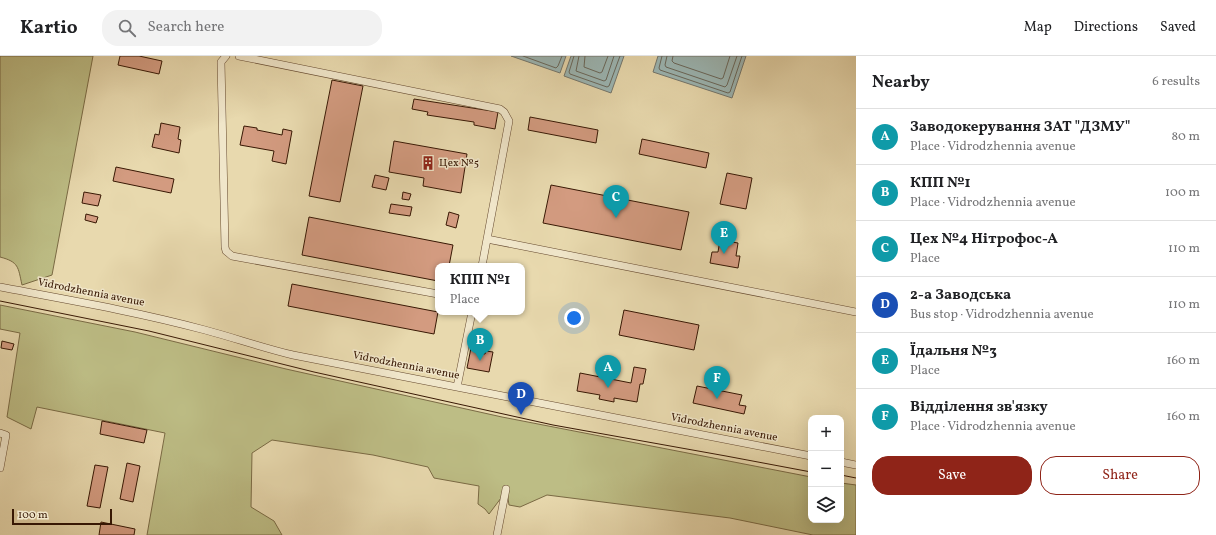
<!DOCTYPE html>
<html lang="en">
<head>
<meta charset="utf-8">
<style>
	body { margin:0; font-family:Vollkorn,serif; background:#f2f2f2; color:#202124 }
	.controls { position:absolute; right:12px; bottom:12px; display:grid; overflow:hidden; border-radius:8px; box-shadow:0 4px 16px #0002 }
	.controls button { width:36px; height:36px; display:grid; place-items:center; padding:0; border:0; border-bottom:1px solid #e0e0e0; background:#fff; color:#202124; font:20px sans-serif }
	.scale { position:absolute; left:12px; bottom:10px; width:100px; box-sizing:border-box; padding-left:4px; border:2px solid #381804; border-top:0; font-size:11px; line-height:14px; white-space:nowrap; color:#381804; -webkit-text-stroke:3px #f0e6ca; paint-order:stroke }
	.you { position:absolute; left:574px; top:262px; width:14px; height:14px; margin:-10px; border:3px solid #fff; border-radius:50%; background:#1a73e8; box-shadow:0 0 0 6px #1a73e833 }
	.badge { display:grid; place-items:center; width:26px; height:26px; border-radius:50%; background:#8f2418; color:#fff; font-size:13px; font-weight:700 }
	.pin { position:absolute; translate:-50% -33px; filter:drop-shadow(0 1px 2px #0008) }
	.pin::after { content:''; position:absolute; top:21px; width:14px; height:12px; background:inherit; clip-path:polygon(0 0,100% 0,50% 100%) }
	.popup { position:absolute; left:435px; top:207px; width:90px; height:52px; box-sizing:border-box; display:grid; place-content:center; border-radius:8px; background:#fff; filter:drop-shadow(0 1px 3px #0005); font-size:13px; white-space:nowrap; color:#757577 }
	.popup b { font-size:15px; color:#202124 }
	.popup::after { content:''; position:absolute; left:50%; top:100%; margin-left:-8px; border:8px solid transparent; border-top-color:#fff }
	.list { margin:0; padding:0; list-style:none }
	h2 { display:flex; justify-content:space-between; align-items:center; height:52px; margin:0; padding:0 16px; font-size:17px }
	h2 small { font-size:13px; font-weight:400; color:#757577 }
	.list li { display:grid; grid-template-columns:26px 1fr auto; gap:12px; align-items:center; box-sizing:border-box; height:56px; padding:0 16px; border-top:1px solid #e0e0e0 }
	.list b { display:block; font-size:15px; white-space:nowrap }
	.list p { margin:0; font-size:13px; white-space:nowrap; color:#757577 }
	.list em { font-size:13px; font-style:normal; color:#757577 }
	.actions { display:flex; gap:8px; padding:12px 16px }
	.actions a { flex:1; padding:9px 0; border:1px solid #8f2418; border-radius:16px; text-align:center; font-size:14px; color:#8f2418 }
	.actions .main { background:#8f2418; color:#fff }
	.icon { flex:none; width:22px; height:22px; fill:none; stroke:currentColor; stroke-width:2; stroke-linecap:round; stroke-linejoin:round }
	.map { position:relative; flex:none; width:856px; height:479px; overflow:hidden }
	header { display:flex; align-items:center; gap:24px; box-sizing:border-box; height:56px; padding:0 20px; background:#fff; border-bottom:1px solid #e0e0e0 }
	header strong { font-size:19px }
	nav { display:flex; gap:22px; margin-inline-start:auto; font-size:14px }
	.search { width:280px; height:36px; background:#f2f2f2; display:flex; align-items:center; gap:10px; box-sizing:border-box; padding:0 14px; border-radius:16px; color:#757577; font-size:15px }
	main { display:flex }
	aside { flex:1; background:#fff }
	.map>svg:first-child { display:block }
	.green { fill:#bdbd85; stroke:#7a6a44 }
	.water { fill:#9cb7b5; stroke:#74776e }
	.lines { fill:none; stroke-linecap:round; stroke-linejoin:round }
	.shore { stroke:#6a685c; stroke-width:1 }
	.building { fill:#d39b80; stroke:#381804 }
	.minor-casing { stroke:#64482e; stroke-width:8 }
	.minor { stroke:#f0e6ca; stroke-width:7 }
	.tram { stroke:#381804; stroke-width:1 }
	.labels { text-anchor:middle; dominant-baseline:central; stroke-width:3; stroke-linejoin:round; paint-order:stroke }
	.poi-label { font-size:11px; fill:#381804; stroke:#f0e6ca; text-anchor:start }
	.street-label { font-size:11px; fill:#381804; stroke:#f0e6ca }
</style>
</head>
<body>
<header>
<strong>Kartio</strong>
<div class="search"><svg class="icon" aria-label="search" viewBox="0 0 24 24"><circle cx="10" cy="10" r="6"/><path d="M15 15l6 6"/></svg>Search here</div>
<nav><a>Map</a><a>Directions</a><a>Saved</a></nav>
</header>
<main>
<div class="map">
<svg width="856" height="479" viewBox="0 0 856 479">
	<rect width="100%" height="100%" fill="#e8d9ae"/>
	<filter id="stains"><feTurbulence type="fractalNoise" baseFrequency=".005" numOctaves="4"/><feColorMatrix values="0 0 0 0 .2 0 0 0 0 .09 0 0 0 0 .02 0 0 0 .5 -.17"/></filter>
	<radialGradient id="worn" r=".72"><stop offset=".6" stop-color="#630" stop-opacity="0"/><stop offset="1" stop-color="#630" stop-opacity=".3"/></radialGradient>
	<path class="green" d="M0 0H93L52 219 22 229C18 211 19 206 0 201Z
		M0 249 135 276 286 313 502 361 811 421V464H841V427L856 429V479H813L730 462 547 439 520 451 509 449 506 429 501 442 489 458 485 453 478 448 479 430 434 422 428 411 373 399 272 384 252 397 251 451 274 465 282 479H147L165 377 37 351 31 373 7 361 20 277 0 273Z"/>
	<path class="water" d="M511 0H566L560 17Z
		M571 0H624L611 37 564 20Z
		M658 0H746L732 42 653 16Z"/>
	<g class="lines">
		<path class="shore" d="M523 0 556 12 558 10 562 0
			M574 0 569 16 570 18 607 31 609 30 620 0
			M579 0 576 15 604 25 606 24 614 0
			M585 0 584 11 600 17 602 16 608 0
			M662 0 659 12 660 14 728 37 730 36 742 0
			M667 0 665 9 666 11 725 31 727 29 737 0
			M673 0 672 5 674 7 721 23 723 22 730 0"/>
	</g>
	<path class="building" d="M120 0H139L162 5 159 18 118 9Z
		M332 24 363 30 340 146 309 140Z
		M414 43 498 56 495 73 474 69V66L427 59 428 56 412 53Z
		M530 61 598 74 596 87 528 74Z
		M161 67 180 71 178 83 181 84 179 97 152 91 155 78 159 79Z
		M244 70 257 72V74L282 79 283 73 292 75 286 108 272 105 274 95 240 89Z
		M642 83 709 97 706 112 639 98Z
		M394 85 467 98 461 137 423 130 424 122 389 116Z
		M116 111 174 123 171 137 113 125Z
		M727 117 752 122 746 153 720 148Z
		M375 119 389 122 386 134 372 131Z
		M551 129 689 156 681 194 543 167Z
		M84 136 101 139 98 150 82 147Z
		M403 136 411 138 409 144 402 143Z
		M391 148 412 151 410 160 389 157Z
		M449 156 459 159 456 172 446 169Z
		M86 158 98 161 96 167 85 164Z
		M309 161 453 189 449 210H438V225L302 199Z
		M720 184 738 187 736 200H740L738 212 710 207 712 196H718Z
		M292 228 438 256 434 278 288 250Z
		M624 254 699 269 694 294 619 279Z
		M2 285 14 288 12 294 1 292Z
		M471 292 479 294 478 297 485 298 486 295 493 296 489 316 467 312Z
		M634 311 646 313 643 328H640L637 346 614 342V346L599 343 600 339 577 335 580 317 631 327Z
		M697 330 742 339 739 349 746 350 744 358 693 347Z
		M102 365 147 374 144 387 100 378Z
		M127 407 140 410 133 446 120 443Z
		M95 409 108 411 100 452 87 450Z
		M101 466 135 473 134 479H99Z"/>
	<g class="lines">
		<defs>
			<path id="minor" d="M226 0 221 6 225 191 226 195 232 200 438 238
				M239 0 500 53 504 56 509 65 482 210
				M487 183 856 256
				M0 231C69 244 138 256 205 274 235 282 263 292 293 299L811 400
				M457 331 472 256
				M0 377 6 379 0 412
				M841 406 856 409
				M497 479 506 433"/>
		</defs>
		<use href="#minor" class="minor-casing"/>
		<use href="#minor" class="minor"/>
		<path class="tram" d="M0 245 149 275 314 316 553 369 726 400 811 416
			M841 419 856 422"/>
	</g>
	<defs>
		<symbol id="building-bare" viewBox="-9 -9 18 18"><path d="M-4-6H4V6H1V3H-1V6H-4ZM-2.5-4.3h1.7v1.8h-1.7ZM.8-4.3h1.7v1.8H.8ZM-2.5-1h1.7V.8h-1.7ZM.8-1h1.7V.8H.8Z" fill="#8f2418" stroke="#f0e6ca" stroke-width="2.5" paint-order="stroke"/></symbol>
	</defs>
	<g fill-rule="evenodd">
		<use href="#building-bare" x="418" y="97" width="20" height="20"/>
	</g>
	<g class="labels">
		<g class="poi-label">
			<text x="439" y="107">Цех №5</text>
		</g>
		<g class="street-label">
			<text transform="translate(91 237) rotate(11)">Vidrodzhennia avenue</text>
			<text transform="translate(406 310) rotate(11)">Vidrodzhennia avenue</text>
			<text transform="translate(724 372) rotate(11)">Vidrodzhennia avenue</text>
		</g>
	</g>
	<rect width="100%" height="100%" filter="url(#stains)"/>
	<rect width="100%" height="100%" fill="url(#worn)"/>
</svg>
<div class="controls">
<button>+</button>
<button>−</button>
<button><svg class="icon" aria-label="layers" viewBox="0 0 24 24"><path d="M12 4l9 5-9 5-9-5zM3 14l9 5 9-5"/></svg></button>
</div>
<div class="scale">100 m</div>
<div class="you"></div>
<div class="pin badge" style="left:608px;top:332px;background:#0f9aa8">A</div>
<div class="pin badge" style="left:480px;top:305px;background:#0f9aa8">B</div>
<div class="popup"><b>КПП №1</b>Place</div>
<div class="pin badge" style="left:616px;top:162px;background:#0f9aa8">C</div>
<div class="pin badge" style="left:521px;top:359px;background:#1a4fb4">D</div>
<div class="pin badge" style="left:724px;top:198px;background:#0f9aa8">E</div>
<div class="pin badge" style="left:717px;top:343px;background:#0f9aa8">F</div>
</div>
<aside>
<h2>Nearby<small>6 results</small></h2>
<ul class="list">
<li><span class="badge" style="background:#0f9aa8">A</span><div><b>Заводокерування ЗАТ &quot;ДЗМУ&quot;</b><p>Place · Vidrodzhennia avenue</p></div><em>80 m</em></li>
<li><span class="badge" style="background:#0f9aa8">B</span><div><b>КПП №1</b><p>Place · Vidrodzhennia avenue</p></div><em>100 m</em></li>
<li><span class="badge" style="background:#0f9aa8">C</span><div><b>Цех №4 Нітрофос-А</b><p>Place</p></div><em>110 m</em></li>
<li><span class="badge" style="background:#1a4fb4">D</span><div><b>2-а Заводська</b><p>Bus stop · Vidrodzhennia avenue</p></div><em>110 m</em></li>
<li><span class="badge" style="background:#0f9aa8">E</span><div><b>Їдальня №3</b><p>Place</p></div><em>160 m</em></li>
<li><span class="badge" style="background:#0f9aa8">F</span><div><b>Відділення зв'язку</b><p>Place · Vidrodzhennia avenue</p></div><em>160 m</em></li>
</ul>
<div class="actions"><a class="main">Save</a><a>Share</a></div>
</aside>
</main>
</body>
</html>
